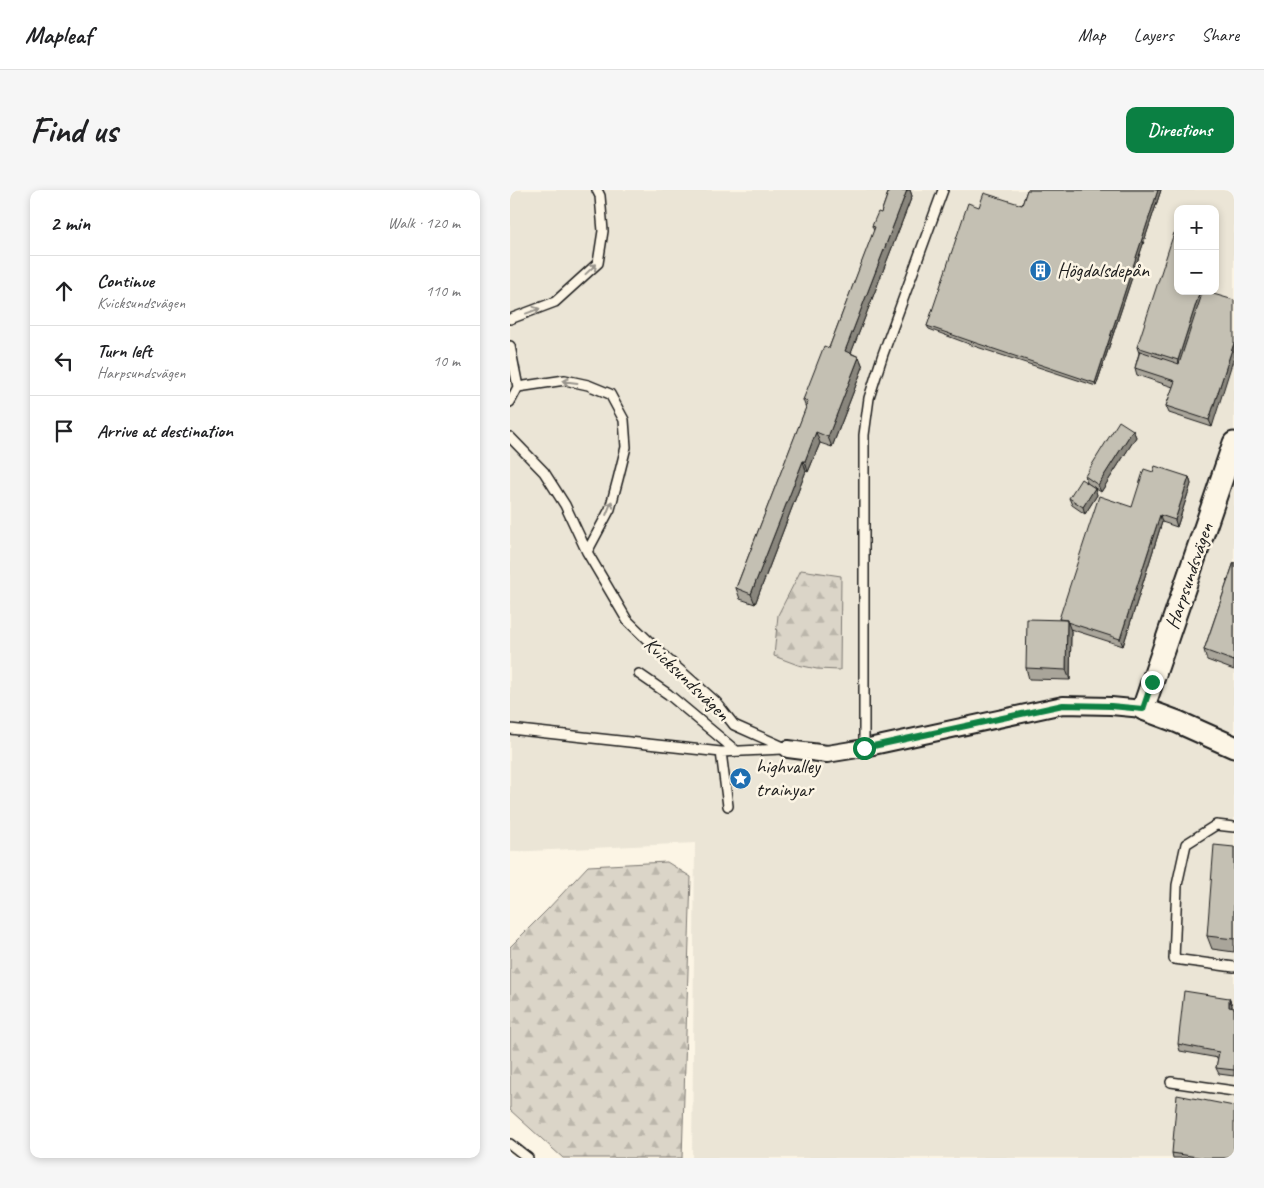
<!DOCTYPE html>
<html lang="en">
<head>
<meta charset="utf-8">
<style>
	body { margin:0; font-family:Caveat,sans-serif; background:#f6f6f6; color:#202124 }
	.controls { position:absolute; right:15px; top:15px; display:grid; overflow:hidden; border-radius:10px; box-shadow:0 2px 8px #0003 }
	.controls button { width:45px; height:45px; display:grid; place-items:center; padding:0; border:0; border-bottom:1px solid #e0e0e0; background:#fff; color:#202124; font:25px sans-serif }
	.stop { position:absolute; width:15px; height:15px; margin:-11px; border:4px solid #0b8043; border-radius:50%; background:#fff }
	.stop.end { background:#0b8043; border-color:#fff; box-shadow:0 1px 5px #0008 }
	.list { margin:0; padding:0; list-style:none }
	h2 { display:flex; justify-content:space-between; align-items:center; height:65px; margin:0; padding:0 20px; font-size:21px }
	h2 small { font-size:16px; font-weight:400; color:#757577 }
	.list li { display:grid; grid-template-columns:32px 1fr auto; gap:15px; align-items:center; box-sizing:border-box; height:70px; padding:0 20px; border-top:1px solid #e0e0e0 }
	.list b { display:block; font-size:19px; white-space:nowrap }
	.list p { margin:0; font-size:16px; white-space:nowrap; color:#757577 }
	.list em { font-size:16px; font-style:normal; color:#757577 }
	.icon { flex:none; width:28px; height:28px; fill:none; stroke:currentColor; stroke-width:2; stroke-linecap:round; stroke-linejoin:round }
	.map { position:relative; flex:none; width:724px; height:968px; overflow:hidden; border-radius:10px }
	header { display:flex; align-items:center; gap:30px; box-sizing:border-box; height:70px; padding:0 25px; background:#fff; border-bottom:1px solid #e0e0e0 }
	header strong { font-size:24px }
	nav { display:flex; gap:28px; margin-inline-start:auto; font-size:18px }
	.intro { display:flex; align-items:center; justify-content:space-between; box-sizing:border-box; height:120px; padding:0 30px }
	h1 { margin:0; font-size:35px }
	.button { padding:12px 22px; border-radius:10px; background:#0b8043; color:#fff; font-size:18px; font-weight:700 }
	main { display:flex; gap:30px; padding:0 30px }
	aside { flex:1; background:#fff; border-radius:10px; box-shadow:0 2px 8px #0003 }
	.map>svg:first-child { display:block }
	.built { fill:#ebe5d6; fill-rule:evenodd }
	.forest { fill:url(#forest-firs); stroke:#7c7872 }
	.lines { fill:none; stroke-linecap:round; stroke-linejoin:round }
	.service-casing { stroke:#1c1c1c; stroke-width:12 }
	.minor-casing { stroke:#1c1c1c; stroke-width:20 }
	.tertiary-casing { stroke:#1c1c1c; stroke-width:25 }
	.service { stroke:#fcf5e5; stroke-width:9 }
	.minor { stroke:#fcf5e5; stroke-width:16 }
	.tertiary { stroke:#fcf5e5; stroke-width:21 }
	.wall { fill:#a9a59a; stroke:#1c1c1c }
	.shaded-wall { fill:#89867d; stroke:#1c1c1c }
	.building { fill:#c4c0b3; stroke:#1c1c1c }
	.oneway { stroke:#97938b }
	.route { stroke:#0b8043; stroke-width:6 }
	.labels { text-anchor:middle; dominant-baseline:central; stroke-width:5; stroke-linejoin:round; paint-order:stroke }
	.poi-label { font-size:20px; fill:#1c1c1c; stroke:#fcf5e5; text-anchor:start }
	.street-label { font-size:20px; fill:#1c1c1c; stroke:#fcf5e5 }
</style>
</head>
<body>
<header>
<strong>Mapleaf</strong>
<nav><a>Map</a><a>Layers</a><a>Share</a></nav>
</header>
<div class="intro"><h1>Find us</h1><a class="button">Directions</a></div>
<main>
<aside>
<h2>2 min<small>Walk · 120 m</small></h2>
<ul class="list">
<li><svg class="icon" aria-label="ahead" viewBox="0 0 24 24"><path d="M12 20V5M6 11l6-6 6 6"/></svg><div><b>Continue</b><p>Kvicksundsvägen</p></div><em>110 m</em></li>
<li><svg class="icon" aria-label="left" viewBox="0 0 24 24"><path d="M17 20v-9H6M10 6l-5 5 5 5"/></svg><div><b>Turn left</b><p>Harpsundsvägen</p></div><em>10 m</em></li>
<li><svg class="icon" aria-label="arrive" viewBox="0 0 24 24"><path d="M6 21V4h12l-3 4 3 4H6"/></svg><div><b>Arrive at destination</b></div></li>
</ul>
</aside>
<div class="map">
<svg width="724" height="968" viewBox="0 0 724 968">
	<defs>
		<pattern id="forest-firs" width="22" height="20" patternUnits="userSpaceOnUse" patternTransform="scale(1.25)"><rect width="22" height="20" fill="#dbd5c8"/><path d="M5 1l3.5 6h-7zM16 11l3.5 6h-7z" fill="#bbb6ab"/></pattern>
	</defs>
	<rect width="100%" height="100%" fill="#fcf5e5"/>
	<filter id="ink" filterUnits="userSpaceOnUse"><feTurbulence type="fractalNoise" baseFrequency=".02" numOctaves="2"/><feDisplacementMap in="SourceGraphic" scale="10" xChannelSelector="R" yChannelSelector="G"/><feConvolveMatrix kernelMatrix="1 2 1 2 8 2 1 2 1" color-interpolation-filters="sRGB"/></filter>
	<g filter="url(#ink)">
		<path class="built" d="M0 0H724V968H182L185 653 0 662ZM668 19H705V101H668Z"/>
		<path class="forest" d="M291 380 331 386 330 480 307 479 288 475 264 466 268 425Z
			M157 672 181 687 172 968H53L0 920V757L37 720 78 676Z"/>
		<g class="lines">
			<defs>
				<path id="service" d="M0 129 45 112 88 73 93 41 90 6 87 0
					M0 156 8 197 0 212
					M8 197 55 190 78 195 100 204 114 230 116 257 108 289 100 319 77 362
					M0 247 34 282 55 315 77 362 117 430 156 468 206 512 224 535 278 559
					M129 484 158 504 225 560
					M0 539 211 562 273 559
					M354 558V245L359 208 373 164 433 0
					M211 562 218 616
					M724 637 706 635 676 654 667 695 664 769 724 777
					M661 892 724 901
					M0 954 18 968"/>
				<path id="minor" d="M278 559 317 564 354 558 553 515 601 516 633 519"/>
				<path id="tertiary" d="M724 253 633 519 668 532 724 557"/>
			</defs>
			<use href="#service" class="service-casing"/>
			<use href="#minor" class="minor-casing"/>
			<use href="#tertiary" class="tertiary-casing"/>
			<use href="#service" class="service"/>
			<use href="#minor" class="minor"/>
			<use href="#tertiary" class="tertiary"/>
		</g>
		<path class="wall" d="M379 0H400L402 6 341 163 349 167 353 177 322 257 310 253 298 282 296 281 245 414 230 409 226 398 296 218 293 210 319 158 364 41 362 36 371 23Z
			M517 0H651L586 196 467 157 419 139 417 136 469 17 512 15Z
			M668 101H697L702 237 659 223 656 216 663 197 627 185 625 178 629 163 627 157Z
			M623 240 626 247 591 302 577 293 575 286Z
			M643 282 679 287 681 294 667 337 652 332 613 456 560 439 561 441 560 490 519 489 516 478 550 430 549 429 622 317Z
			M585 298 587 305 575 324 562 315 559 308Z
			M724 372V480L697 470 694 460Z
			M724 657V762L702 759 697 746Z
			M719 808 722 815V818H724V886L709 884 706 878 708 868 670 861 668 854Z
			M662 963 724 968H663Z"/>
		<path class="shaded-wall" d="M397 0H400L402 6 338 171 335 161Z
			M648 0H651L586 196 585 193Z
			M705 60 708 66 705 74Z
			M690 101H697L671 181 668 170Z
			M724 153V167L702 237 699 230Z
			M349 167 353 177 322 257 318 247Z
			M623 240 626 247 591 302 588 295Z
			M306 242 310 253 298 282 295 271Z
			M293 271 296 281 245 414 241 404Z
			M679 287 681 294 667 337 665 330Z
			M585 298 587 305 575 324 573 317Z
			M650 325 652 332 613 456 610 449Z
			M557 430 561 441 560 490 556 480Z
			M719 808 722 815 721 824 719 817Z"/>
		<path class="building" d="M379 0H397L335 161 349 167 318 247 306 242 295 271H293L241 404 226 398 298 212 293 210 314 156 319 158 365 37 362 36 368 22 371 23Z
			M517 0H648L585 193 466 153 417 136 458 13 469 17 474 3 512 15Z
			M664 43 668 45V101H690L668 170 627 157Z
			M693 101 724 110V153L699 230 656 216 665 191 625 178 630 161 669 174Z
			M609 231 623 240 588 295 575 286Z
			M645 276 679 287 665 330 650 325 610 449 557 432V430L549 429 589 306 622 317 634 279 643 282Z
			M571 289 585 298 573 317 559 308Z
			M724 372V471L694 460Z
			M517 429 557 430 556 480 516 478Z
			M704 655 724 657V749L697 746Z
			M674 801 719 808V817L724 818V880L706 878 709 862 668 854Z
			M667 905 724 916V968H694L662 963Z"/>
		<defs><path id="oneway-shaft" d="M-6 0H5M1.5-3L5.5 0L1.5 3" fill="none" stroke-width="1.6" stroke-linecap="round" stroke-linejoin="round" transform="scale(1.25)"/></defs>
		<g class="oneway">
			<use href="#oneway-shaft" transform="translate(81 79) rotate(-43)"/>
			<use href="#oneway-shaft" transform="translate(23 121) rotate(-20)"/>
			<use href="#oneway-shaft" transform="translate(60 192) rotate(-173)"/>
			<use href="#oneway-shaft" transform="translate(99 318) rotate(-68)"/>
		</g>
	</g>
	<g class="lines" filter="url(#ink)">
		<path class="route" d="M354 558 553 515 601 516 633 519 642 492"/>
	</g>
	<defs>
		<symbol id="building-disc" viewBox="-11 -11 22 22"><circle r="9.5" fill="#1f6fb2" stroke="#fcf5e5"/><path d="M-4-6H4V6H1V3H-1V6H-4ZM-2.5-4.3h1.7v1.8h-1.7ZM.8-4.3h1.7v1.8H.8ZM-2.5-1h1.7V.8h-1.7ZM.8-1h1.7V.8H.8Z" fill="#fff"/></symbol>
		<symbol id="sight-disc" viewBox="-11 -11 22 22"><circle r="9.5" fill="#1f6fb2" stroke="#fcf5e5"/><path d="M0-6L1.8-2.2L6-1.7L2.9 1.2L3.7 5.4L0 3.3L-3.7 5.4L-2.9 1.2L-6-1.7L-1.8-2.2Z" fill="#fff"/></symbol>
	</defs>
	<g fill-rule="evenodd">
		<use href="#building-disc" x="518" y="68" width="25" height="25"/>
		<use href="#sight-disc" x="218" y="576" width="25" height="25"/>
	</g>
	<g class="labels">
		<g class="poi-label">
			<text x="547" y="80">Högdalsdepån</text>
			<text x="246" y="576">highvalley<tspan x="246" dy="23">trainyar</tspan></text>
		</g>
		<g class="street-label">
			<text transform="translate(679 386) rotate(-71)">Harpsundsvägen</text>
			<text transform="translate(177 489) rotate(44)">Kvicksundsvägen</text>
		</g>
	</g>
</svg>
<div class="controls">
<button>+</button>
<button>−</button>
</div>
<div class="stop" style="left:354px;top:558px"></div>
<div class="stop end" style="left:642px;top:492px"></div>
</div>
</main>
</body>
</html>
